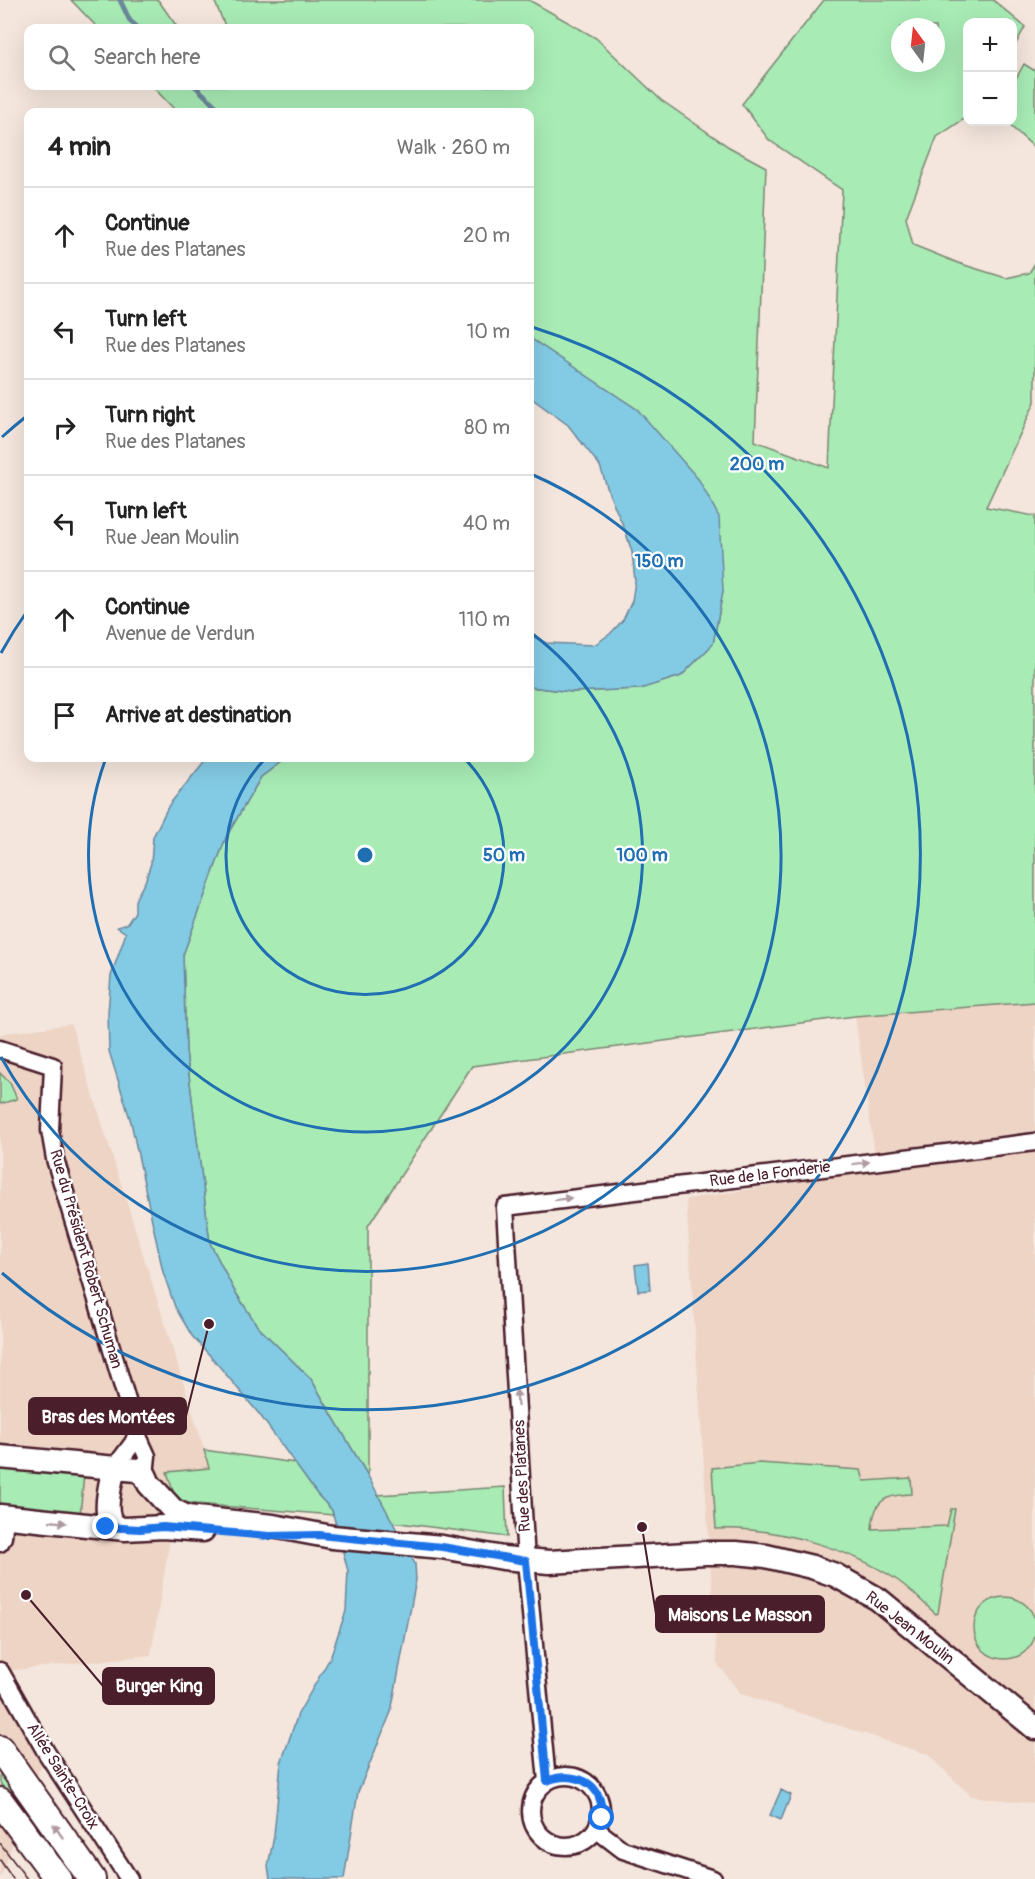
<!DOCTYPE html>
<html lang="en">
<head>
<meta charset="utf-8">
<style>
	body { margin:0; font-family:Pangolin,sans-serif; background:#f6f6f6; color:#222 }
	.controls { position:absolute; right:18px; top:18px; display:grid; overflow:hidden; border-radius:12px; box-shadow:0 6px 24px #0002 }
	.controls button { width:54px; height:54px; display:grid; place-items:center; padding:0; border:0; border-bottom:2px solid #e0e0e0; background:#fff; color:#222; font:30px sans-serif }
	.compass { position:absolute; left:891px; top:18px; width:54px; height:54px; border-radius:50%; background:#fff; box-shadow:0 6px 24px #0002; rotate:345deg }
	.stop { position:absolute; width:18px; height:18px; margin:-14px; border:4px solid #1a73e8; border-radius:50%; background:#fff }
	.stop.end { background:#1a73e8; border-color:#fff; box-shadow:0 2px 6px #0008 }
	.list { margin:0; padding:0; list-style:none }
	h2 { display:flex; justify-content:space-between; align-items:center; height:78px; margin:0; padding:0 24px; font-size:26px }
	h2 small { font-size:20px; font-weight:400; color:#767676 }
	.list li { display:grid; grid-template-columns:39px 1fr auto; gap:18px; align-items:center; box-sizing:border-box; height:96px; padding:0 24px; border-top:2px solid #e0e0e0 }
	.list b { display:block; font-size:22px; white-space:nowrap }
	.list p { margin:0; font-size:20px; white-space:nowrap; color:#767676 }
	.list em { font-size:20px; font-style:normal; color:#767676 }
	.icon { flex:none; width:33px; height:33px; fill:none; stroke:currentColor; stroke-width:2; stroke-linecap:round; stroke-linejoin:round }
	.map { position:relative; flex:none; width:1035px; height:1879px; overflow:hidden }
	.search { position:absolute; background:#fff; box-shadow:0 6px 24px #0002; left:24px; top:24px; width:510px; height:66px; display:flex; align-items:center; gap:15px; box-sizing:border-box; padding:0 21px; border-radius:12px; color:#767676; font-size:22px }
	.panel { position:absolute; background:#fff; box-shadow:0 6px 24px #0002; left:24px; top:108px; width:510px; height:654px; border-radius:12px }
	.map>svg:first-child { display:block }
	.built { fill:#edd4c5 }
	.green { fill:#a8ebb5; stroke:#798570; stroke-width:1.5; fill-rule:evenodd }
	.water { fill:#83cbe4; stroke:#6c869a; stroke-width:1.5 }
	.lines { fill:none; stroke-linecap:round; stroke-linejoin:round }
	.stream { stroke:#6c869a; stroke-width:5 }
	.street-casing { stroke:#4a1f2b; stroke-width:21 }
	.secondary-casing { stroke:#4a1f2b; stroke-width:27 }
	.primary-casing { stroke:#4a1f2b; stroke-width:30 }
	.street { stroke:#fff; stroke-width:16 }
	.secondary { stroke:#fff; stroke-width:22 }
	.primary { stroke:#fff; stroke-width:26 }
	.tram { stroke:#4a1f2b; stroke-width:1.5 }
	.oneway { fill:#ae9aa0 }
	.route { stroke:#1a73e8; stroke-width:8 }
	.ring { fill:none; stroke:#1f6fb2; stroke-width:3 }
	.labels { text-anchor:middle; dominant-baseline:central; stroke-width:4.5; stroke-linejoin:round; paint-order:stroke }
	.street-label { font-size:16px; fill:#4a1f2b; stroke:#fff }
	.centre { fill:#1f6fb2; stroke:#fff; stroke-width:3 }
	.ring-label { font-size:18px; text-anchor:middle; font-weight:bold; fill:#1f6fb2; stroke:#fff; stroke-width:4.5; stroke-linejoin:round; paint-order:stroke }
	.leader { fill:none; stroke:#4a1f2b; stroke-width:2 }
	.callout-dot { fill:#4a1f2b; stroke:#fff; stroke-width:2 }
	.callout { fill:#4a1f2b; stroke:#4a1f2b; stroke-width:2 }
	.callout-label { font-size:18px; text-anchor:middle; font-weight:bold; fill:#fff }
</style>
</head>
<body>
<div class="map">
<svg width="1035" height="1879" viewBox="0 0 1035 1879">
	<rect width="100%" height="100%" fill="#f4e6dd"/>
	<filter id="ink" filterUnits="userSpaceOnUse"><feTurbulence type="fractalNoise" baseFrequency=".0167" numOctaves="2"/><feDisplacementMap in="SourceGraphic" scale="12" xChannelSelector="R" yChannelSelector="G"/><feConvolveMatrix kernelMatrix="1 2 1 2 8 2 1 2 1" color-interpolation-filters="sRGB"/></filter>
	<g filter="url(#ink)">
		<path class="built" d="M1035 1002V1804L971 1796 927 1754 741 1694 717 1663 686 1199 877 1170 855 1016Z
			M71 1024 210 1468 178 1489 151 1655 6 1671 46 1752 0 1879V1034Z"/>
		<path class="green" d="M71 0H158L178 28H98Z
			M214 0H529L596 38 661 100 729 147 766 167 755 441 829 468 842 190 769 140 742 104 824 0H993L1025 27 1013 49 1012 22H968L967 117 937 137 906 218 913 245 958 263 1006 278 1029 273 1035 263V402L986 507 1035 516V1002L855 1016 472 1066 368 1226V1476L311 1379 258 1327 234 1290 210 1243 186 1051 183 955 226 837 261 777 286 758H530V687L572 692 637 689 681 676 713 644 723 591 638 410 530 338V112H177L152 86H530V28H226ZM900 27H936V63H900Z
			M1024 64 1035 71V148L1006 122H1012L1013 84Z
			M0 1073 10 1083 17 1099 0 1104Z
			M204 1450 295 1463 317 1494 332 1510 333 1515 196 1504 176 1501 167 1472 209 1468Z
			M759 1463 861 1470 864 1481 911 1478 912 1494C884 1495 874 1500 872 1529L947 1526 951 1509H955L938 1613 936 1614C923 1603 912 1590 897 1580 849 1548 773 1526 716 1529L712 1468Z
			M0 1467 84 1474 80 1515 0 1507Z
			M505 1487 507 1537 392 1522 378 1495Z
			M974 1628a31 31 0 1 1 62 0a31 31 0 1 1-62 0Z
			M0 1770 31 1814 27 1818 0 1783Z"/>
		<path class="water" d="M530 338 638 410 699 480 719 517 723 591 713 644 681 676 640 689 572 692 530 687V635L546 643 594 645 610 634 623 620 632 601 635 581 632 552 625 530 610 496 600 466 568 425 530 397Z
			M207 758H286L261 777 226 837 183 955 186 1051 210 1243 234 1290 258 1327 311 1379 368 1476 415 1564 416 1580 391 1712 358 1792 344 1879H270L268 1866 274 1836 281 1763 298 1714 330 1658 346 1611 348 1571 332 1510 317 1494 260 1415 214 1360 192 1336 175 1307 163 1272 131 1122 109 1051 108 1013 111 976 126 933 117 927 127 924 135 912V901L138 894 145 882 151 863 153 837 169 805Z
			M648 1263 650 1290 638 1291 635 1265Z
			M781 1790 791 1795 781 1820 770 1815Z"/>
		<g class="lines">
			<path class="stream" d="M120 0 130 21 138 28
				M195 86 222 112"/>
			<defs>
				<path id="street" d="M0 1049 53 1066 50 1130 55 1159 137 1434 147 1456 145 1475
					M115 1467 133 1443 137 1434
					M0 1543 3 1537 5 1517
					M0 1671 46 1752 129 1879
					M531 1811a35 35 0 1 1 70 0a35 35 0 1 1-70 0Z
					M547 1781 526 1561 505 1207 1035 1142
					M597 1830 623 1850 713 1879"/>
				<path id="secondary" d="M0 1457 137 1470 145 1475 149 1484 173 1510 187 1517 273 1526 332 1537 442 1547 503 1558 549 1562 705 1553H736L766 1556 812 1567 835 1575 878 1599 1035 1728
					M115 1467C111 1478 105 1506 109 1517 111 1523 115 1526 119 1528
					M0 1516 125 1529 163 1527 203 1530"/>
				<path id="primary" d="M0 1749 92 1879
					M0 1801 58 1879"/>
			</defs>
			<use href="#street" class="street-casing"/>
			<use href="#secondary" class="secondary-casing"/>
			<use href="#primary" class="primary-casing"/>
			<use href="#street" class="street"/>
			<use href="#secondary" class="secondary"/>
			<use href="#primary" class="primary"/>
			<path class="tram" d="M0 1843 27 1879
				M0 1860 13 1879"/>
		</g>
		<defs><path id="oneway-solid" d="M-6-.8H1V-3.2L6.5 0L1 3.2V.8H-6Z" transform="scale(1.5)"/></defs>
		<g class="oneway">
			<use href="#oneway-solid" transform="translate(861 1163) rotate(-7)"/>
			<use href="#oneway-solid" transform="translate(563 1199) rotate(-7)"/>
			<use href="#oneway-solid" transform="translate(517 1398) rotate(-94)"/>
			<use href="#oneway-solid" transform="translate(58 1522) rotate(6)"/>
			<use href="#oneway-solid" transform="translate(58 1831) rotate(-125)"/>
		</g>
	</g>
	<g class="lines" filter="url(#ink)">
		<path class="route" d="M106 1527 140 1529 163 1527 269 1536 319 1535 442 1547 526 1561 547 1781C568 1772 596 1778 601 1804 602 1808 601 1814 602 1818"/>
	</g>
	<g class="ring">
		<path d="M464 758A139 139 0 1 1 266 758"/>
		<path d="M530 632A277 277 0 1 1 106 758"/>
		<path d="M1 653A416 416 0 0 1 28 610M531 474A416 416 0 1 1 1 1057"/>
		<path d="M2 437A554 554 0 0 1 28 415M532 327A554 554 0 1 1 2 1273"/>
	</g>
	<g class="labels">
		<g class="street-label">
			<text transform="translate(770 1174) rotate(-7)">Rue de la Fonderie</text>
			<text transform="translate(86 1259) rotate(74)">Rue du Président Robert Schuman</text>
			<text transform="translate(522 1476) rotate(-93)">Rue des Platanes</text>
			<text transform="translate(910 1628) rotate(38)">Rue Jean Moulin</text>
			<text transform="translate(63 1776) rotate(58)">Allée Sainte-Croix</text>
		</g>
	</g>
	<circle cx="365" cy="855" r="9" class="centre"/>
	<g class="ring-label">
		<text x="757" y="470">200 m</text>
		<text x="659" y="567">150 m</text>
		<text x="504" y="861">50 m</text>
		<text x="642" y="861">100 m</text>
	</g>
	<path class="leader" d="M209 1324L186 1416M642 1527L656 1614M26 1595L103 1686"/>
	<g class="callout-dot">
		<circle cx="209" cy="1324" r="6"/>
		<circle cx="642" cy="1527" r="6"/>
		<circle cx="26" cy="1595" r="6"/>
	</g>
	<g class="callout">
		<rect x="29" y="1398" width="157" height="36" rx="6"/>
		<rect x="656" y="1596" width="168" height="36" rx="6"/>
		<rect x="103" y="1668" width="111" height="36" rx="6"/>
	</g>
	<g class="callout-label">
		<text x="108" y="1423">Bras des Montées</text>
		<text x="740" y="1621">Maisons Le Masson</text>
		<text x="159" y="1692">Burger King</text>
	</g>
</svg>
<div class="controls">
<button>+</button>
<button>−</button>
</div>
<svg class="compass" viewBox="-18 -18 36 36"><path d="M0-13l5 13h-10z" fill="#e53935"/><path d="M0 13l5-13h-10z" fill="#767676"/></svg>
<div class="stop" style="left:602px;top:1818px"></div>
<div class="stop end" style="left:106px;top:1527px"></div>
<div class="search"><svg class="icon" aria-label="search" viewBox="0 0 24 24"><circle cx="10" cy="10" r="6"/><path d="M15 15l6 6"/></svg>Search here</div>
<section class="panel">
<h2>4 min<small>Walk · 260 m</small></h2>
<ul class="list">
<li><svg class="icon" aria-label="ahead" viewBox="0 0 24 24"><path d="M12 20V5M6 11l6-6 6 6"/></svg><div><b>Continue</b><p>Rue des Platanes</p></div><em>20 m</em></li>
<li><svg class="icon" aria-label="left" viewBox="0 0 24 24"><path d="M17 20v-9H6M10 6l-5 5 5 5"/></svg><div><b>Turn left</b><p>Rue des Platanes</p></div><em>10 m</em></li>
<li><svg class="icon" aria-label="right" viewBox="0 0 24 24"><path d="M7 20v-9h11M14 6l5 5-5 5"/></svg><div><b>Turn right</b><p>Rue des Platanes</p></div><em>80 m</em></li>
<li><svg class="icon" aria-label="left" viewBox="0 0 24 24"><path d="M17 20v-9H6M10 6l-5 5 5 5"/></svg><div><b>Turn left</b><p>Rue Jean Moulin</p></div><em>40 m</em></li>
<li><svg class="icon" aria-label="ahead" viewBox="0 0 24 24"><path d="M12 20V5M6 11l6-6 6 6"/></svg><div><b>Continue</b><p>Avenue de Verdun</p></div><em>110 m</em></li>
<li><svg class="icon" aria-label="arrive" viewBox="0 0 24 24"><path d="M6 21V4h12l-3 4 3 4H6"/></svg><div><b>Arrive at destination</b></div></li>
</ul>
</section>
</div>
</body>
</html>
